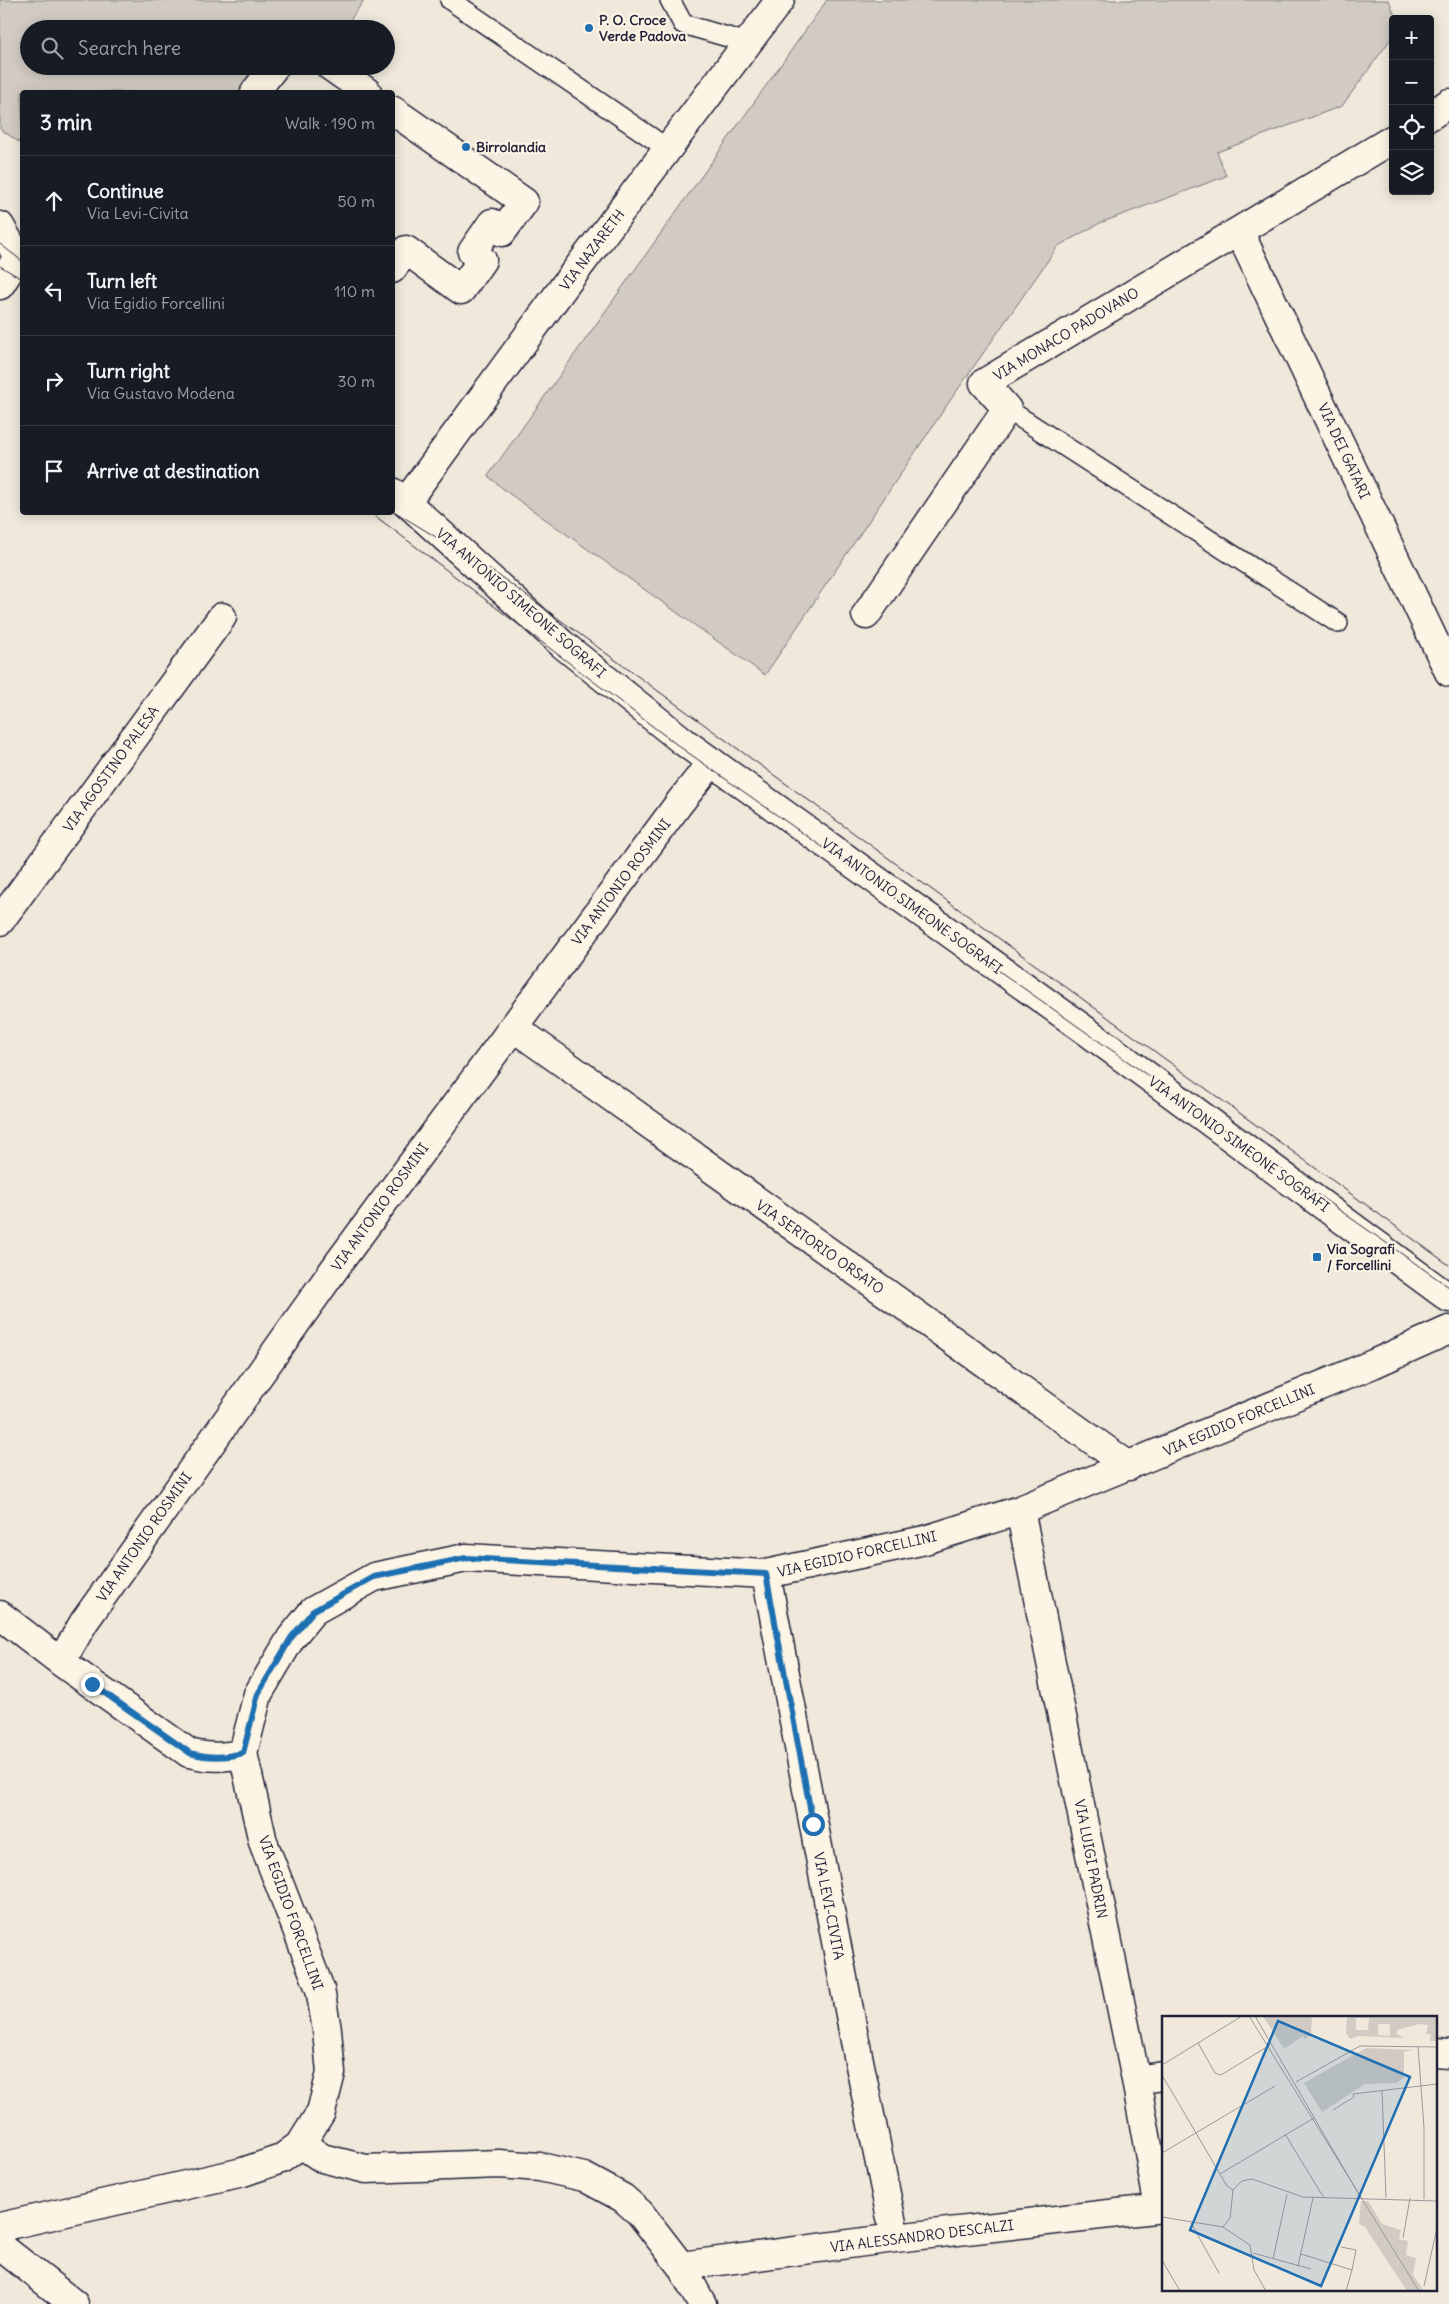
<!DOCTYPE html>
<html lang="en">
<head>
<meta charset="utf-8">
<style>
	body { margin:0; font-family:Delius,sans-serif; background:#242831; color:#f1f3f6 }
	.controls { position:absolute; right:15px; top:15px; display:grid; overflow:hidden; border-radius:5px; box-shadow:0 2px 12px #0003 }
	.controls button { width:45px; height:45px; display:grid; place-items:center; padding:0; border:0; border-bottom:1px solid #363941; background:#171b24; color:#f1f3f6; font:25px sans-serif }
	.stop { position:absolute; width:15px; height:15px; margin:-11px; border:4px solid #1f6fb2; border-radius:50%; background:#fff }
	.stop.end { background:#1f6fb2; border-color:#fff; box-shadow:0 1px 5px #0008 }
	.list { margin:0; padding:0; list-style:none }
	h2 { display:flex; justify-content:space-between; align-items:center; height:65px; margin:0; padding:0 20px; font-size:21px }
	h2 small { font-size:16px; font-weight:400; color:#9ea1a6 }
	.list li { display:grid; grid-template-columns:32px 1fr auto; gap:15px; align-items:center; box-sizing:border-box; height:90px; padding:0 20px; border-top:1px solid #363941 }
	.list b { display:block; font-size:19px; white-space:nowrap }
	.list p { margin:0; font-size:16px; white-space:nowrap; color:#9ea1a6 }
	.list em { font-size:16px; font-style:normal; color:#9ea1a6 }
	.icon { flex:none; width:28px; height:28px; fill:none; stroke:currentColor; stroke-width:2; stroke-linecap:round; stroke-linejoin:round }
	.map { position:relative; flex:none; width:1449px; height:2304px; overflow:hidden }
	.search { position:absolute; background:#171b24; box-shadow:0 2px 12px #0003; left:20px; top:20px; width:375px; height:55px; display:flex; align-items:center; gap:12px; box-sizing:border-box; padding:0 18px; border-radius:28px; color:#9ea1a6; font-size:19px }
	.panel { position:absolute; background:#171b24; box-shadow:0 2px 12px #0003; left:20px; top:90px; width:375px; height:425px; border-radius:5px }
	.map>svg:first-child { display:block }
	.green { fill:#d1cbc3; stroke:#7a767f }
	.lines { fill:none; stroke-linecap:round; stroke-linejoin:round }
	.service-casing { stroke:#22223b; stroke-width:22 }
	.pedestrian-casing { stroke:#22223b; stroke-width:31 }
	.minor-casing { stroke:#22223b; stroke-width:31 }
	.tertiary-casing { stroke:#22223b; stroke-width:31 }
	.service { stroke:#fcf5e5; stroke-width:19 }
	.pedestrian { stroke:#fcf5e5; stroke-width:28 }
	.minor { stroke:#fcf5e5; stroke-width:28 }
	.tertiary { stroke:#fcf5e5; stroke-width:28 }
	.tram { stroke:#22223b; stroke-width:1 }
	.route { stroke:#1f6fb2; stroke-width:6 }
	.poi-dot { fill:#1f6fb2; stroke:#fcf5e5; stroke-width:2 }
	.labels { text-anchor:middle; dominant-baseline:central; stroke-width:4.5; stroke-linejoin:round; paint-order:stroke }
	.poi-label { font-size:14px; font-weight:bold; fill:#22223b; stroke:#fcf5e5; text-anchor:start }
	.street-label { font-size:14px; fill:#22223b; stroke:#fcf5e5 }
	.inset-road { fill:none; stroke:#9d999b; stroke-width:1 }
	.view { fill:#1f6fb2; fill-opacity:0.15; stroke:#1f6fb2; stroke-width:2.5 }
	.inset-edge { fill:none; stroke:#22223b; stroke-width:2.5 }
</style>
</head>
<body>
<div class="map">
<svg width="1449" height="2304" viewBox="0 0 1449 2304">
	<rect width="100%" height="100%" fill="#efe8db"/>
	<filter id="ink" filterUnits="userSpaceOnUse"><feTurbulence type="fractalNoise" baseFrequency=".02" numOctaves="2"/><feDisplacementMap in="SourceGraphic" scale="10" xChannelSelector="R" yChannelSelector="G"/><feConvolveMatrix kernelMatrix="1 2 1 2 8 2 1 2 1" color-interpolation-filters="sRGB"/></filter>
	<g filter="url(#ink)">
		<path class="green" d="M0 0H364L344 29H29V66H275L255 92H22V144L0 129Z
			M827 0H1389L1396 19H1393V36L1342 106 1217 152 1226 176 1100 223 1058 246 947 405 765 675 507 492 488 476Z"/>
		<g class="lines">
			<defs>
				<path id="service" d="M450 0 668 149
					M670 0 683 24 748 43
					M1007 409 1338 623"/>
				<path id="pedestrian" d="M330 66 367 92
					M255 92 275 66
					M392 110 524 202 502 232 492 223 472 252 482 260 461 290 406 250 392 269"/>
				<path id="minor" d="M1430 116 1449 103
					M1239 231 1449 672
					M0 285 18 257
					M406 502 565 285 780 0
					M866 615 1007 409 984 383 1393 139
					M0 921 222 617
					M513 1027 1129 1466
					M1020 1510 1136 2080 1159 2208
					M766 1574 854 2036 895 2238
					M0 1615 61 1662 189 1753C209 1758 224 1758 243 1753
					M61 1662 84 1622 340 1261 680 802 712 762
					M1435 2053 1449 2054
					M1136 2080 1163 2076
					M301 2144 322 2158 366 2169 499 2164 540 2167 584 2177 623 2198 640 2213 681 2266 702 2304
					M0 2227 243 2172 281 2159 301 2144 321 2112 331 2073 327 2030 320 1989 263 1842 243 1753 258 1694 291 1638 313 1611 374 1577 466 1558 766 1574 925 1540 1020 1510 1373 1364 1449 1330
					M0 2246 74 2304
					M681 2266 895 2238 1163 2208"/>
				<path id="tertiary" d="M0 226 18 257 22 254
					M392 492 406 502 562 644 684 742 1085 1030 1449 1298"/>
			</defs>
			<use href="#service" class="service-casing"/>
			<use href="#pedestrian" class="pedestrian-casing"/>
			<use href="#minor" class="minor-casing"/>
			<use href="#tertiary" class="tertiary-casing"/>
			<use href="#service" class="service"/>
			<use href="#pedestrian" class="pedestrian"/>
			<use href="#minor" class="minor"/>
			<use href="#tertiary" class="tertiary"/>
			<path class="tram" d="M0 244 22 261
				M0 266 22 279
				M392 510 501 577 1449 1265
				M370 512 680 747 1449 1287"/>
		</g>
	</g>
	<g class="lines" filter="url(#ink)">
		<path class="route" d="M92 1684 190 1753C209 1758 224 1758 243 1753L258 1694 291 1638 313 1611 374 1577 466 1558 766 1574 813 1824"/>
	</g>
	<g class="poi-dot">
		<circle cx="589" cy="28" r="5"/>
		<circle cx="466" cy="147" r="5"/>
		<rect x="1312" y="1252" width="10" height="10" rx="2.5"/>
	</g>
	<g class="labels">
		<g class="poi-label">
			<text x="599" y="20">P. O. Croce<tspan x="599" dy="16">Verde Padova</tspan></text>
			<text x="476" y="147">Birrolandia</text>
			<text x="1327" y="1249">Via Sografi<tspan x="1327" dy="16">/ Forcellini</tspan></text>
		</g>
		<g class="street-label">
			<text transform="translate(592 250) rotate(-53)">VIA NAZARETH</text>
			<text transform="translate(1066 334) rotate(-31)">VIA MONACO PADOVANO</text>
			<text transform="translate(1344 451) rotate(65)">VIA DEI GATARI</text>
			<text transform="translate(521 603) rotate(41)">VIA ANTONIO SIMEONE SOGRAFI</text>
			<text transform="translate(111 769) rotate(-54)">VIA AGOSTINO PALESA</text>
			<text transform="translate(621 882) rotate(-53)">VIA ANTONIO ROSMINI</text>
			<text transform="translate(912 906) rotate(36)">VIA ANTONIO SIMEONE SOGRAFI</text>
			<text transform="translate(1239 1144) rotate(36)">VIA ANTONIO SIMEONE SOGRAFI</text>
			<text transform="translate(380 1207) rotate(-54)">VIA ANTONIO ROSMINI</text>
			<text transform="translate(820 1247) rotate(35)">VIA SERTORIO ORSATO</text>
			<text transform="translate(1239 1420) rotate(-23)">VIA EGIDIO FORCELLINI</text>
			<text transform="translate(144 1537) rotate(-55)">VIA ANTONIO ROSMINI</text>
			<text transform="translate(857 1554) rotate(-13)">VIA EGIDIO FORCELLINI</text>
			<text transform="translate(1091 1859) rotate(79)">VIA LUIGI PADRIN</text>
			<text transform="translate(829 1906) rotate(79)">VIA LEVI-CIVITA</text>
			<text transform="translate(291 1913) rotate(70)">VIA EGIDIO FORCELLINI</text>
			<text transform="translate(922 2236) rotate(-7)">VIA ALESSANDRO DESCALZI</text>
		</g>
	</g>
	<g transform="translate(1162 2016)">
		<rect width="275" height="275" fill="#efe8db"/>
		<path d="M101 0H150L149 19 143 23 141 20 122 33ZM185 0H275V25H268L269 18H264L266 9 257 8 235 14V18L242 22 196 20 188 23 184 17ZM194 2H207L206 14H194ZM216 8H228V20L216 19ZM204 32 251 34 242 36V62L234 67 203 68 160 96 142 67ZM199 185H206L220 208 239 214 237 223 246 225 244 239 254 242 251 259 262 275H245L203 211 197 208Z" fill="#d1cbc3" fill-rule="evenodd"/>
		<path class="inset-road" d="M87 0 257 275M93 0 199 182M36 27 53 57 59 59 108 29M256 30 262 112V183M0 49 80 0M0 59 65 170 71 174M134 66 198 30 275 31M220 74 224 182M171 94 192 81 191 78 275 68M123 118 162 182M0 137 113 70M58 158 152 102M0 201 61 211 68 202 71 174 80 165 90 163 141 181 275 185M29 207 57 257M61 211 88 229 92 254 104 275M241 222 248 182M179 231 194 234 190 254M91 237 149 253M139 238 190 254 184 275M111 243 125 178M0 244 18 275M136 250 151 182M262 270 275 212"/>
		<path class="view" d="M116 5 248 61 159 270 28 214Z"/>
		<rect width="275" height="275" class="inset-edge"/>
	</g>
</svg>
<div class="controls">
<button>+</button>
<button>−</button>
<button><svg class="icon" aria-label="locate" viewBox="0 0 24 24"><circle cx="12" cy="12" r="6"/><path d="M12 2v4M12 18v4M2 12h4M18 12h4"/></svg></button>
<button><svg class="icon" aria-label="layers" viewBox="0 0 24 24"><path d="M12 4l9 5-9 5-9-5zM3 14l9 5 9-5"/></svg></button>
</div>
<div class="stop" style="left:813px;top:1824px"></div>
<div class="stop end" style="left:92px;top:1684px"></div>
<div class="search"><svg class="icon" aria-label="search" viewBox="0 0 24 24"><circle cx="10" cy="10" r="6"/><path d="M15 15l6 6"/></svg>Search here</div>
<section class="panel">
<h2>3 min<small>Walk · 190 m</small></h2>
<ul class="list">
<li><svg class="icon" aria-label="ahead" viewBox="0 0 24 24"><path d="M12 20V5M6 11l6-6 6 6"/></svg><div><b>Continue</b><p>Via Levi-Civita</p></div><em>50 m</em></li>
<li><svg class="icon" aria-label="left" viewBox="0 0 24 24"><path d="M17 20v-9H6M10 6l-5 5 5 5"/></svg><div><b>Turn left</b><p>Via Egidio Forcellini</p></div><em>110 m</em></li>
<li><svg class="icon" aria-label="right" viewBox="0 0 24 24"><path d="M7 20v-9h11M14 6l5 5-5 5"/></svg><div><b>Turn right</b><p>Via Gustavo Modena</p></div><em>30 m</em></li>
<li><svg class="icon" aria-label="arrive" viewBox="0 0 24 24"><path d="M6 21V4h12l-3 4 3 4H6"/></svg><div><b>Arrive at destination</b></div></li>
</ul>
</section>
</div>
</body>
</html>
